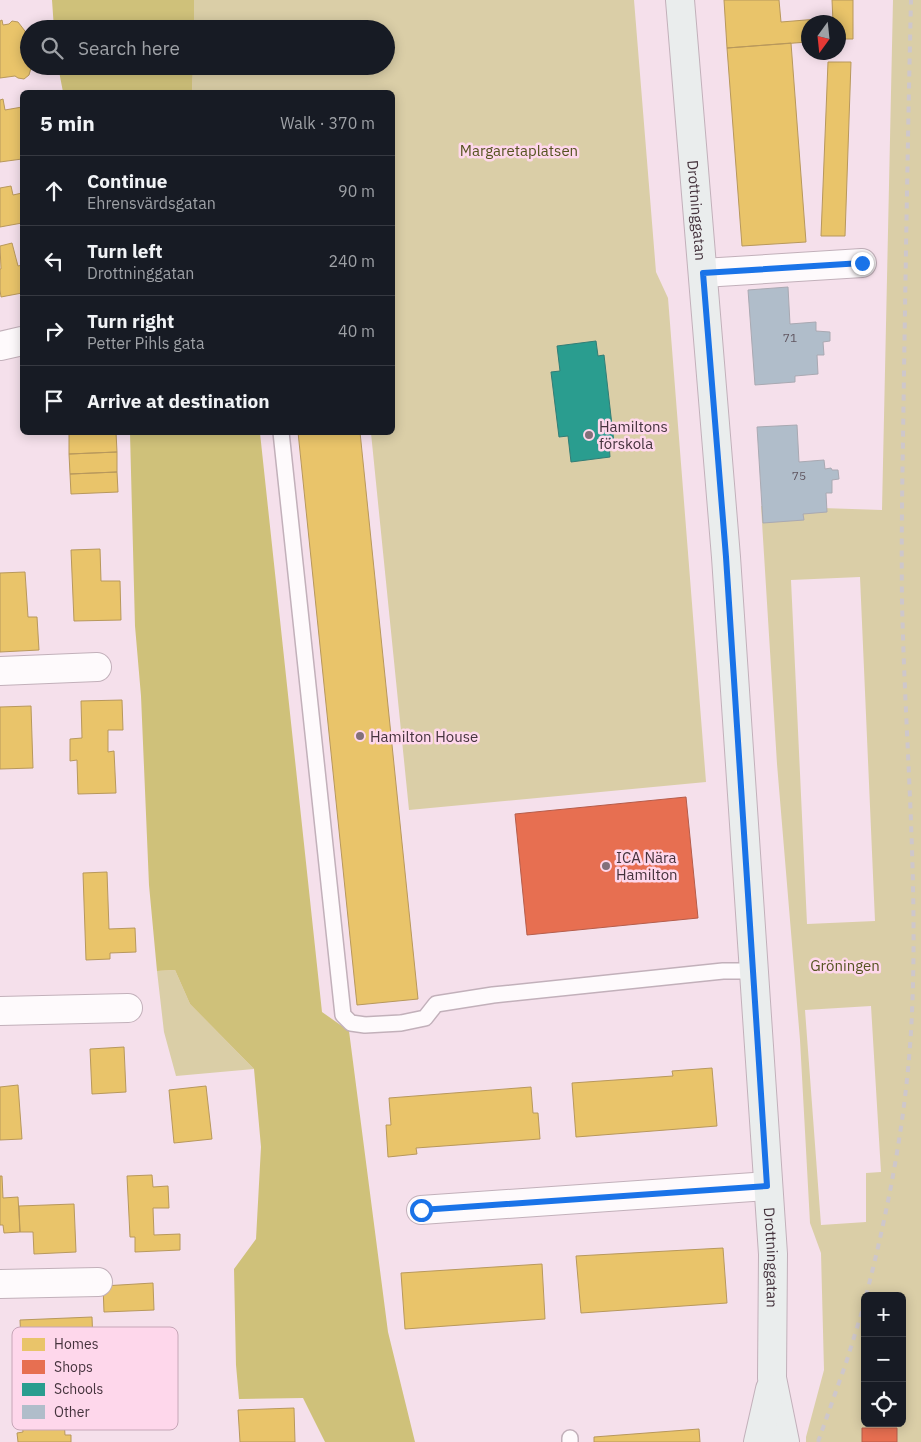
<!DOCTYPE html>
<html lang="en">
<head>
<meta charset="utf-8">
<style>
	body { margin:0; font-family:"IBM Plex Sans",sans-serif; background:#242831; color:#f1f3f6 }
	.controls { position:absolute; right:15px; bottom:15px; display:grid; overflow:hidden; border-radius:8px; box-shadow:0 2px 12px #0003 }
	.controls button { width:45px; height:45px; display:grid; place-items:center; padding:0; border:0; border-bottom:1px solid #363941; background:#171b24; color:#f1f3f6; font:25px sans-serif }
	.compass { position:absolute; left:801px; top:15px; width:45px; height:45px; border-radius:50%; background:#171b24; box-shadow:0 2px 12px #0003; rotate:195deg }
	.stop { position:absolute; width:15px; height:15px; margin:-11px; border:4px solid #1a73e8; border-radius:50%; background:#fff }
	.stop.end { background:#1a73e8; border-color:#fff; box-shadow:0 1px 5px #0008 }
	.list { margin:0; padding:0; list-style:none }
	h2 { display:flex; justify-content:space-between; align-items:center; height:65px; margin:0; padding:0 20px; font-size:21px }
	h2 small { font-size:16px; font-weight:400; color:#9ea1a6 }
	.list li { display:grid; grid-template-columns:32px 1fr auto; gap:15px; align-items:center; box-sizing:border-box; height:70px; padding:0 20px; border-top:1px solid #363941 }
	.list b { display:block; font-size:19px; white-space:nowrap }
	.list p { margin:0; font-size:16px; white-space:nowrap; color:#9ea1a6 }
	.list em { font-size:16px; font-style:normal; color:#9ea1a6 }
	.icon { flex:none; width:28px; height:28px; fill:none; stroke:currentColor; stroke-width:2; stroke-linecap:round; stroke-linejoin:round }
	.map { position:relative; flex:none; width:921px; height:1442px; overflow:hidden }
	.search { position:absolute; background:#171b24; box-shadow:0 2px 12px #0003; left:20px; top:20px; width:375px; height:55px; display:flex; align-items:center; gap:12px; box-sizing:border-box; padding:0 18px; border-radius:28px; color:#9ea1a6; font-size:19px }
	.panel { position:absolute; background:#171b24; box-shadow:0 2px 12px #0003; left:20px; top:90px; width:375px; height:345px; border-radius:8px }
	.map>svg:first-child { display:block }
	.green { fill:#dacea7; fill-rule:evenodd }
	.forest { fill:#cfc17a }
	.homes { fill:#e9c46a; stroke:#b8985c }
	.shops { fill:#e76f51; stroke:#b65d4b }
	.schools { fill:#2a9d8f; stroke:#327d76 }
	.building { fill:#b0bdca; stroke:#a9a9b2 }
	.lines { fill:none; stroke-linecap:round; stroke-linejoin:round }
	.lane-casing { stroke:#c2b0ba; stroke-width:18 }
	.street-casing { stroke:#c2b0ba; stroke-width:30 }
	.secondary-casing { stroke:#c2b0ba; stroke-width:30 }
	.lane { stroke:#fefafc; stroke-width:15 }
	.street { stroke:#fefafc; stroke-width:28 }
	.secondary { stroke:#eaeded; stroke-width:28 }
	.rail { stroke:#cec7cb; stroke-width:4; stroke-dasharray:6 6; stroke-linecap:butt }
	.route { stroke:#1a73e8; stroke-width:6 }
	.poi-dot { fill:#83707a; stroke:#fed7eb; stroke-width:2 }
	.labels { text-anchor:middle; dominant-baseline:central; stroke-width:5; stroke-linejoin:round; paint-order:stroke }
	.number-label { font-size:12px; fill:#605660 }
	.park-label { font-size:15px; fill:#565321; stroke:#fed7eb }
	.street-label { font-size:15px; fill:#45333d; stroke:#fed7eb }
	.poi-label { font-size:15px; fill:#45333d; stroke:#fed7eb; text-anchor:start }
	.key { fill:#fed7eb; stroke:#c6a6b7; stroke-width:1 }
	.key-label { font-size:14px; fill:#45333d }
</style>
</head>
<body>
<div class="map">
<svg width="921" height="1442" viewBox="0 0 921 1442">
	<rect width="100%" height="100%" fill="#f5e0eb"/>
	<path class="green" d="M194 0H634L656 272 668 298 706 782 409 810 371 433 392 432V92H192L193 66H386V29H194Z
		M893 0H921V1442H806V1437L824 1370 821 1253 810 1223 800 1040 777 764 761 506 882 510ZM860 577 875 921 807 924 791 580ZM871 1006 881 1172 866 1173V1222L821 1225 805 1010ZM865 1296H902V1423H865Z
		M175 970 190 1004 254 1069 176 1076 164 1032 157 971Z"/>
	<path class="forest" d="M52 0H194V29H54Z
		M58 66H193L192 92H63Z
		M130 433H260L322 1012 349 1031 388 1332 415 1442H325L303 1398 239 1399 236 1365 234 1269 256 1239 261 1147 254 1069 190 1004 175 970 157 971 149 885 141 696 135 626Z"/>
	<path class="homes" d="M724 0H779L781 22 818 19 819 22H808V42L727 48Z
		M832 0H853V39H838V22H833Z
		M2 20 3 25 9 24 12 21 18 22 28 35 29 66H31V68L29 75 24 79 18 78 15 76 0 78V21Z
		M791 43 806 242 742 246 727 48Z
		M828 62H851L845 236H821Z
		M3 99 5 110 22 107V159L0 162V100Z
		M11 186 13 195 22 193V223L0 227V188Z
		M12 243 18 266 22 265V293L1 297 0 290V269H1L0 246Z
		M116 432 117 452 69 454V434Z
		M298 432H360L418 999 357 1005Z
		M117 452V472L70 474 69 454Z
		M117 472 118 492 71 494 70 474Z
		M100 549 101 581H120L121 620 74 621 71 550Z
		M25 572 28 617H37L39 650 0 652V573Z
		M122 700 123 730H108V752L114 751 116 793 78 794 77 760 70 761V739L82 738 81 701Z
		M31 706 33 768 0 769V707Z
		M107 872 109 929 135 928 136 952 110 953V959L86 960 83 873Z
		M124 1047 126 1092 92 1094 90 1049Z
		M712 1068 717 1126 576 1137 572 1083 673 1076 672 1071Z
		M18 1085 22 1139 0 1140V1087Z
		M206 1086 212 1139 174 1143 169 1090Z
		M531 1087 533 1113H538L540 1139 416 1148 417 1154 388 1157 386 1125H391L389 1098Z
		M152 1175 153 1187 168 1186 169 1208H153L154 1235 180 1234V1250L135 1252V1237H130L127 1176Z
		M0 1176H2L3 1198 18 1197 20 1232 4 1233 3 1225H0Z
		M74 1204 76 1252 34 1254 33 1232H20L19 1206Z
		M723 1248 727 1303 581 1313 576 1256Z
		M542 1264 545 1319 405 1329 401 1273Z
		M153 1283 154 1310 104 1312 103 1286Z
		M92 1317 93 1343 60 1344 63 1400 26 1401 23 1340 21 1341 20 1320Z
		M294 1408 295 1442H240L238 1410Z
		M64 1419 65 1435H71V1442H18L17 1433 23 1432 22 1421Z
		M699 1429 700 1442H594V1437Z"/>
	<path class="shops" d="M686 797 698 918 527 935 515 814Z
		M862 1428H897V1442H862Z"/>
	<path class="schools" d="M596 341 598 356 604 355 614 443H609L610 457 571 462 568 436 559 437 551 372 560 371 557 346Z"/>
	<path class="building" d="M788 287 790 324 816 322V331L830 332V341L823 342 824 355H817L818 374 795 376V382L755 385 748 290Z
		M797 425 799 462 824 460 825 469 831 468 832 470H838L839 479 832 480V493H826L827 512 803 514 804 520 763 523 757 427Z"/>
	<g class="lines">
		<defs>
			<path id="lane" d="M281 432 343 1015 351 1023 365 1025 401 1023 425 1018 436 1004 493 995 723 971H753
				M570 1438V1442"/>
			<path id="street" d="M703 273 862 263
				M0 346 22 341
				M0 671 97 667
				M0 1011 128 1008
				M421 1210 767 1186
				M0 1284 98 1282"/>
			<g id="secondary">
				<path id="s1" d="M680 0 726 557 773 1254 772 1378 785 1442"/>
				<path d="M758 1442 770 1389"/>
			</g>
		</defs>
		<use href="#lane" class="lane-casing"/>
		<use href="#street" class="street-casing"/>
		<use href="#secondary" class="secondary-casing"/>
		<use href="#lane" class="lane"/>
		<use href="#street" class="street"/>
		<use href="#secondary" class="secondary"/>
		<path class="rail" d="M866 1296C890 1203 908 1109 912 1012 918 875 905 738 902 601 901 525 903 449 904 372 906 248 908 124 911 0
			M818 1442 846 1363 865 1302"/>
	</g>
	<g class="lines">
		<path class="route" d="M421 1210 767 1186 726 557 703 273 862 263"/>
	</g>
	<g class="poi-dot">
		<circle cx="589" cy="435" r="5"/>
		<circle cx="360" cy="736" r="5"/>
		<circle cx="606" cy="866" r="5"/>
	</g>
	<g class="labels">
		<g class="number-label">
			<text x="790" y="337">71</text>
			<text x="799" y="475">75</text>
		</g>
		<g class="park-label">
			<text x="519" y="150">Margaretaplatsen</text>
			<text x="845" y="965">Gröningen</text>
		</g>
		<g class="street-label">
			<text stroke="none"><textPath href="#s1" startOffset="211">Drottninggatan</textPath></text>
			<text stroke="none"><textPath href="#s1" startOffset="1261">Drottninggatan</textPath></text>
		</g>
		<g class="poi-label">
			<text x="599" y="426">Hamiltons<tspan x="599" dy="17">förskola</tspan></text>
			<text x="370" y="736">Hamilton House</text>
			<text x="616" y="857">ICA Nära<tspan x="616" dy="17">Hamilton</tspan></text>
		</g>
	</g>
	<rect x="12" y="1327" width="166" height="103" rx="8" class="key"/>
	<rect x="22" y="1338" width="23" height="13" fill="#e9c46a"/>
	<rect x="22" y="1360" width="23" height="14" fill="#e76f51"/>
	<rect x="22" y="1383" width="23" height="13" fill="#2a9d8f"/>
	<rect x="22" y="1405" width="23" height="14" fill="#b0bdca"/>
	<g class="key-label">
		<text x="54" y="1349">Homes</text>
		<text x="54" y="1372">Shops</text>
		<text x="54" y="1394">Schools</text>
		<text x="54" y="1417">Other</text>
	</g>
</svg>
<div class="controls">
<button>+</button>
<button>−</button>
<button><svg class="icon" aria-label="locate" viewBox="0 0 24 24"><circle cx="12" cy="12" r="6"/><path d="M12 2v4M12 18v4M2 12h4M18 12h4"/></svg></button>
</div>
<svg class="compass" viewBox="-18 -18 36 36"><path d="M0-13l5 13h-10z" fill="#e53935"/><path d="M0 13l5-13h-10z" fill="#9ea1a6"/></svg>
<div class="stop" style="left:421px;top:1210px"></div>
<div class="stop end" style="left:862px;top:263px"></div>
<div class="search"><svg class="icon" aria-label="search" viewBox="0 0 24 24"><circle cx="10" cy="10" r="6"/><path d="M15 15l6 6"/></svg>Search here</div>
<section class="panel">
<h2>5 min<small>Walk · 370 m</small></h2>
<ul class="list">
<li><svg class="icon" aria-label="ahead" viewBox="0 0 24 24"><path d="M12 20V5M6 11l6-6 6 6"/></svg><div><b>Continue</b><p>Ehrensvärdsgatan</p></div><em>90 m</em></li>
<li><svg class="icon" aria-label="left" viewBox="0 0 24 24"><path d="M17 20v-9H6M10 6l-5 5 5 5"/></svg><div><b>Turn left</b><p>Drottninggatan</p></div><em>240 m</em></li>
<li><svg class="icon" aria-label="right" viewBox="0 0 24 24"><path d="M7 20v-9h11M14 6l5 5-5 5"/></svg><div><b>Turn right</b><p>Petter Pihls gata</p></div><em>40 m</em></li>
<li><svg class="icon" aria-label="arrive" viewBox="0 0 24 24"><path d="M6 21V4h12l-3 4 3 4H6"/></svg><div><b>Arrive at destination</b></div></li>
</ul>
</section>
</div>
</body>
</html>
